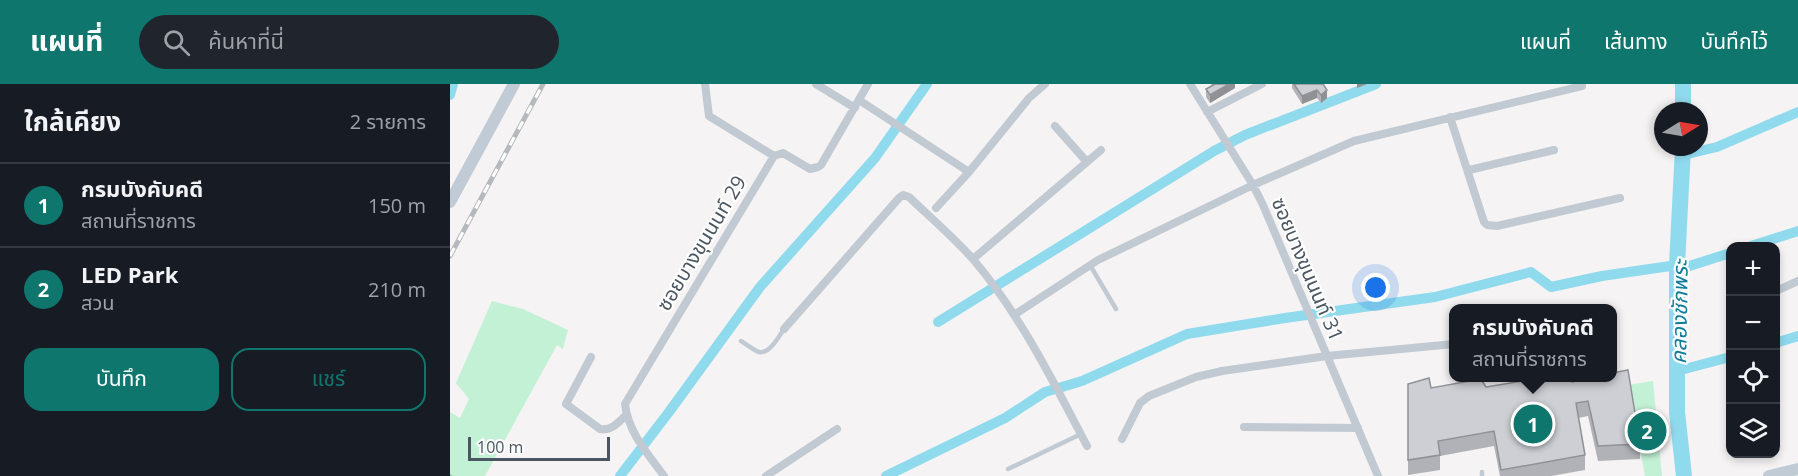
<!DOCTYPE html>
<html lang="th">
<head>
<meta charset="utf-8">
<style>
	body { margin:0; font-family:"Open Sans","Noto Sans Thai",sans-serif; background:#20242c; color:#f1f3f6 }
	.controls { position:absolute; right:18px; bottom:18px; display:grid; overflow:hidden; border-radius:12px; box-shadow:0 3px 9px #0003 }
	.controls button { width:54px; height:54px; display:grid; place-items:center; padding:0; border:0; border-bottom:2px solid #363941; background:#171b24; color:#f1f3f6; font:30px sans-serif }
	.compass { position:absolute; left:1204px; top:18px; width:54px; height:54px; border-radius:50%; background:#171b24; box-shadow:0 3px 9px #0003; rotate:79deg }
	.scale { position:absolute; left:18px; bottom:15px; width:142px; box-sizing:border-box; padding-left:6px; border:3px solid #4a5661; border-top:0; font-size:16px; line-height:21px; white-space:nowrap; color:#4a5661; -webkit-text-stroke:4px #fff; paint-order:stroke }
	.you { position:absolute; left:926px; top:204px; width:21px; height:21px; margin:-15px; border:4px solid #fff; border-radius:50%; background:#1a73e8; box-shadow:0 0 0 9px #1a73e833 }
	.badge { display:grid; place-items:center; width:39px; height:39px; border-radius:50%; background:#0f766e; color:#fff; font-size:20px; font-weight:700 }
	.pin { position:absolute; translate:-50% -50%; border:3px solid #fff; box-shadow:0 2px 6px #0006 }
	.popup { position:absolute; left:999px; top:220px; width:168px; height:78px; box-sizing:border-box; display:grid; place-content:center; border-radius:12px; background:#171b24; filter:drop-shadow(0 2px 4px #0005); font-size:20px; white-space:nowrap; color:#9ea1a6 }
	.popup b { font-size:22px; color:#f1f3f6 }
	.popup::after { content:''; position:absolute; left:50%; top:100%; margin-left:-12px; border:12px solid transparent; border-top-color:#171b24 }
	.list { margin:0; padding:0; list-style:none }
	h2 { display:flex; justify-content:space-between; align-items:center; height:78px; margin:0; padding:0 24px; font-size:26px }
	h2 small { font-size:20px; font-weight:400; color:#9ea1a6 }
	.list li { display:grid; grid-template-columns:39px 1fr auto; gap:18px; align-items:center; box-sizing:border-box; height:84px; padding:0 24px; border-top:2px solid #363941 }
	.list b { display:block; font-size:22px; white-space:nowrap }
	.list p { margin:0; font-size:20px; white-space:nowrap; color:#9ea1a6 }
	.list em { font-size:20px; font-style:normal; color:#9ea1a6 }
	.actions { display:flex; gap:12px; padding:18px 24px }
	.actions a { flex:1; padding:14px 0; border:2px solid #0f766e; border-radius:18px; text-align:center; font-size:21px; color:#0f766e }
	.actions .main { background:#0f766e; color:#fff }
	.icon { flex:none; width:33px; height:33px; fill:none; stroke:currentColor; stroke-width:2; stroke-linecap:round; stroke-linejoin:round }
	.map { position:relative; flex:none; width:1348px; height:392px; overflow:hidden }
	header { display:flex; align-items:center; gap:36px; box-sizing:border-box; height:84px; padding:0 30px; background:#0f766e; color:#fff }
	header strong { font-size:28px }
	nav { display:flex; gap:33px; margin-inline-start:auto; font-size:21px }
	.search { width:420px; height:54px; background:#20242c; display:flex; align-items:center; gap:15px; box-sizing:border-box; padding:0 21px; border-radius:33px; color:#9ea1a6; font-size:22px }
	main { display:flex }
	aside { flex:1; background:#171b24 }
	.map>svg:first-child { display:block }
	.green { fill:#c3f1d5 }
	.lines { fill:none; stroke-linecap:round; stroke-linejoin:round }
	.canal { stroke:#90daee; stroke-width:10 }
	.river { stroke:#90daee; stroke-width:16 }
	.path { stroke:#7ad0a6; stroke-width:1.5; stroke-dasharray:4.5 3; stroke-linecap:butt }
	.lane { stroke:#c1cad2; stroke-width:4.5 }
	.street { stroke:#c1cad2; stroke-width:8 }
	.secondary { stroke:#c1cbd6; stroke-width:12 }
	.rail-casing { stroke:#b5b8bd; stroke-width:5 }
	.rail { stroke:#fff; stroke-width:3; stroke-dasharray:9; stroke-linecap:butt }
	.wall { fill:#b0b2b7 }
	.shaded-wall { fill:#909195 }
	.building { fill:#cdcfd5; stroke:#909195; stroke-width:1.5 }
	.labels { text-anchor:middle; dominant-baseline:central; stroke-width:4.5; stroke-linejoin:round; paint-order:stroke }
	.street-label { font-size:20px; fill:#4a5661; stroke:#fff }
	.water-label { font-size:21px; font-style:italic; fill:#0c7c9b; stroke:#fff }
</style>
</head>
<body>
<header>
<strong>แผนที่</strong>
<div class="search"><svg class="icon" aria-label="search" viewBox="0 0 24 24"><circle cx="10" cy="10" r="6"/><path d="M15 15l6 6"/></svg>ค้นหาที่นี่</div>
<nav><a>แผนที่</a><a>เส้นทาง</a><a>บันทึกไว้</a></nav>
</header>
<main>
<aside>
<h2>ใกล้เคียง<small>2 รายการ</small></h2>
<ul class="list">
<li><span class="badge">1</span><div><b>กรมบังคับคดี</b><p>สถานที่ราชการ</p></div><em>150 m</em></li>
<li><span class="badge">2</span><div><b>LED Park</b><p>สวน</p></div><em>210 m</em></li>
</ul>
<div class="actions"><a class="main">บันทึก</a><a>แชร์</a></div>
</aside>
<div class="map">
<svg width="1348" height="392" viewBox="0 0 1348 392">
	<rect width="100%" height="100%" fill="#f5f3f3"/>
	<path class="green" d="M42 217 73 225 118 246 113 265 107 261 35 392H0V328L10 334 19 315 6 299Z
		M1203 297 1212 392H1195L1178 301Z"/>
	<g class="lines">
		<path class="canal" d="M0 11 3 0
			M1233 71 1267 63 1348 28
			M1301 162 1348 147
			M1227 186 1280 169
			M488 238 764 67 795 51 926 0
			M1326 259 1348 252
			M1227 287 1280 273
			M170 392 219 328 310 203 425 74 477 0
			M436 392 555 334 595 308 632 297 737 250 835 234 985 213 1081 188 1101 203 1152 192 1227 181"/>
		<path class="river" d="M1233 0V27
			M1233 63 1227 181V328L1234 392"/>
		<path class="path" d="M0 391 2 392"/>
		<path class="lane" d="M640 181 666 225
			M291 257C296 260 303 266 309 268 320 270 329 252 334 245
			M558 385 631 350
			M1032 388V392"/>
		<path class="street" d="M255 0 259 32 324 72
			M366 0 405 24
			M740 0 803 101 813 121 928 392
			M409 16 519 88
			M757 28 812 0
			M1000 33 1034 138 1037 141 1047 142 1170 114
			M605 42 637 78
			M1019 86 1104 66
			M486 124 519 88 579 14 595 0
			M523 175 651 66
			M1326 207 1348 197
			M564 231 648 176 803 101 904 57 1132 2
			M334 245 449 114 453 111 459 113C480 133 502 152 522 174 570 230 603 297 637 362
			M141 273 116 320 150 345C161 347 168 339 176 331
			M794 343 908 344
			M672 355 690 319 699 312 746 293 772 287 877 272 1004 260
			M214 392C198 370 178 348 175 320L324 72 333 69 360 85 368 83 371 81 418 0
			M316 392 387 345"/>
		<path class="secondary" d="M0 118 64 0
			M1319 392 1348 385"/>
		<defs>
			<path id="rail" d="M0 172 93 0"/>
		</defs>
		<use href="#rail" class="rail-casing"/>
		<use href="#rail" class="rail"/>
	</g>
	<path class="wall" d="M761 0H785V4L760 19 756 13V5L762 2Z
		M842 0H873L877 14 871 19 867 14 852 20 842 4Z
		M1122 298 1190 360V375L1148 377 1138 332 1128 334 1135 371V386L1101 392H1050L1044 362 990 372V386L958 391V300L981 304 1036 303Z"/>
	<path class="shaded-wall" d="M779 0H785V4L760 19V11Z
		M907 0H917L907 4Z
		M867 6V14L852 20V12Z
		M877 6V14L871 19V11Z"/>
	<path class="building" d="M765 0H779L760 11 756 5Z
		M844 0H873L877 6 871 11 867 6 852 12Z
		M1178 286 1190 360 1148 362 1138 317 1126 319 1135 371 1051 386 1044 347 988 357 990 371 958 376V300L979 294 981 304 1031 295 1036 303 1091 294H1121L1122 298 1143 294H1162V289Z"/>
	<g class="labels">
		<g class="street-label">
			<text transform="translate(251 159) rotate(-59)">ซอยบางขุนนนท์ 29</text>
			<text transform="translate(858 185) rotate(67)">ซอยบางขุนนนท์ 31</text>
		</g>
		<g class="water-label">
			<text transform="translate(1229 228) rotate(-89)">คลองชักพระ</text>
		</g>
	</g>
</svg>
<div class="controls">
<button>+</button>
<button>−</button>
<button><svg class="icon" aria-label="locate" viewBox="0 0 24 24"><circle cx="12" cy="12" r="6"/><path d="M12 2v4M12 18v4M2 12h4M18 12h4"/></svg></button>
<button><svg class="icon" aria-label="layers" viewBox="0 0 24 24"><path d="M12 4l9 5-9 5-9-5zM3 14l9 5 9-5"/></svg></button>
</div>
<svg class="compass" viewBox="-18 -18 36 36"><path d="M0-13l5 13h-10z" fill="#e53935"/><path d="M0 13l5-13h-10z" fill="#9ea1a6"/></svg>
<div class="scale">100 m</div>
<div class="you"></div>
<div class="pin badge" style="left:1083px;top:340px">1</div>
<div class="popup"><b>กรมบังคับคดี</b>สถานที่ราชการ</div>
<div class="pin badge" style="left:1197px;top:347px">2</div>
</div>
</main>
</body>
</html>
